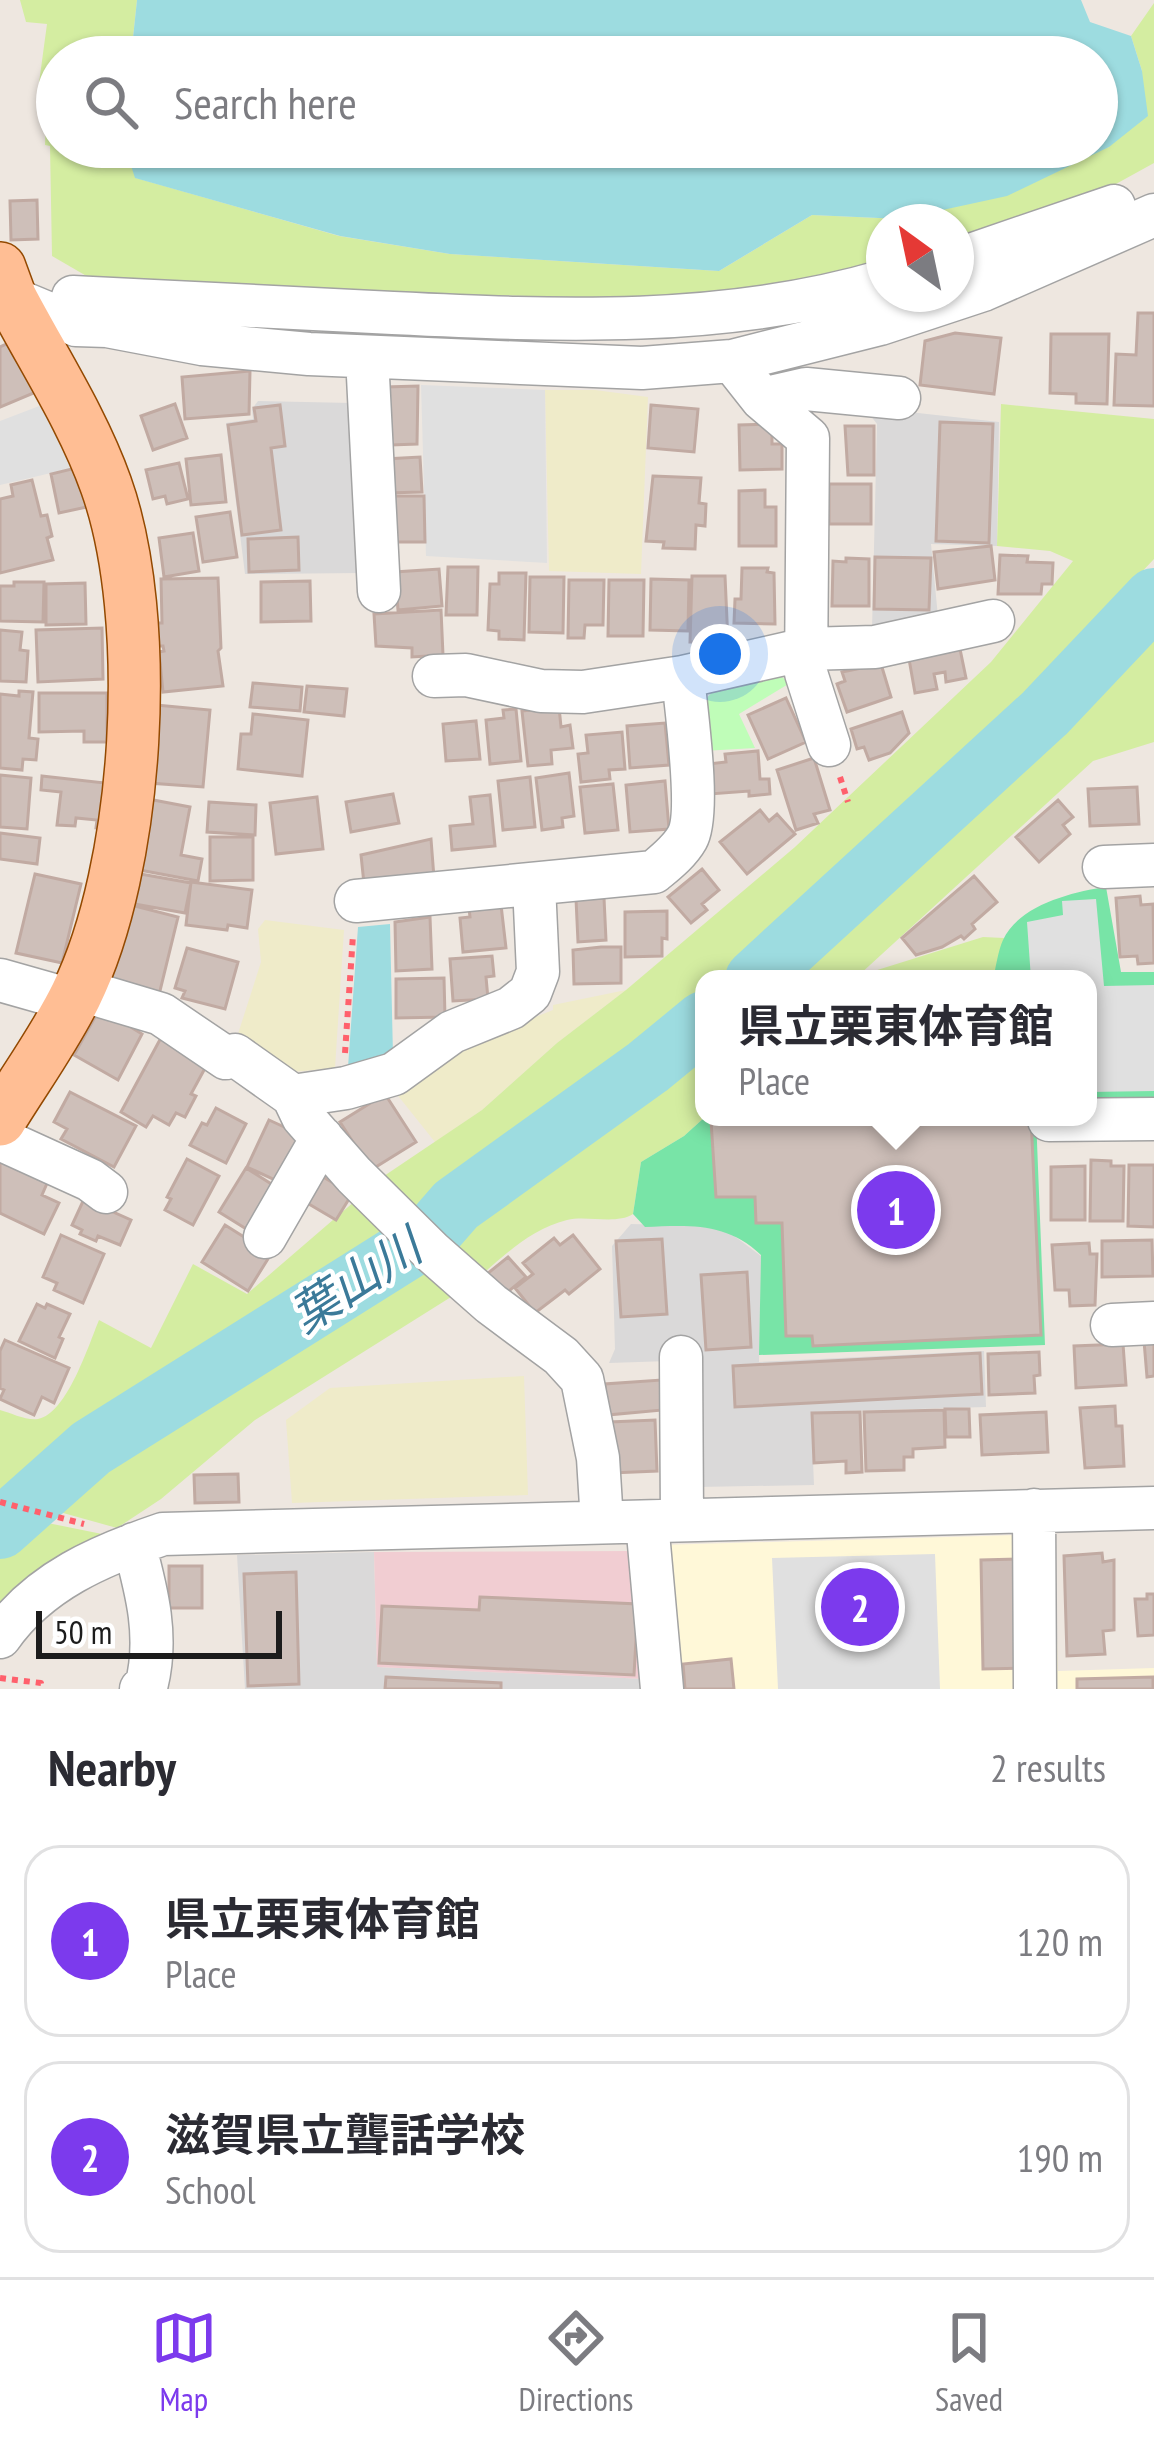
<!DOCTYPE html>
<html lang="en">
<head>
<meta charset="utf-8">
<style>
	body { margin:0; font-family:"PT Sans Narrow","Noto Sans JP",sans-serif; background:#f2f2f3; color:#2b2b33 }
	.compass { position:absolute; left:866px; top:204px; width:108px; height:108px; border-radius:50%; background:#fff; box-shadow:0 3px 9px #0004; rotate:327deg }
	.scale { position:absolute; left:36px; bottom:30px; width:246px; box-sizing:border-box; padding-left:12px; border:6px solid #1c1c1c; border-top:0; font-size:33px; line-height:42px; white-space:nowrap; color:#1c1c1c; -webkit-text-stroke:9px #fff; paint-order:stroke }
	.you { position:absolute; left:720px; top:654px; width:42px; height:42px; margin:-30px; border:9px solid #fff; border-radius:50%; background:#1a73e8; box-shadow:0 0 0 18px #1a73e833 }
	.badge { display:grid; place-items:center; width:78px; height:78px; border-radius:50%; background:#7c3aed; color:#fff; font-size:39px; font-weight:700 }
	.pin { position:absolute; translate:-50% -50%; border:6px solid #fff; box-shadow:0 3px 12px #0006 }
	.popup { position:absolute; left:695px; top:970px; width:402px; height:156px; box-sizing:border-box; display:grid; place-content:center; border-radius:24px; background:#fff; filter:drop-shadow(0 3px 9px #0005); font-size:39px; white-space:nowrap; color:#7c7c81 }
	.popup b { font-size:45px; color:#2b2b33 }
	.popup::after { content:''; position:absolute; left:50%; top:100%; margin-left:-24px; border:24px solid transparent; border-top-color:#fff }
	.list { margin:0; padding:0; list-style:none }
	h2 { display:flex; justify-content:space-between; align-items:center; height:156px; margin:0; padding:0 48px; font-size:51px }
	h2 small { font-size:39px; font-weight:400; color:#7c7c81 }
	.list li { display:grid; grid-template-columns:78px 1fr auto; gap:36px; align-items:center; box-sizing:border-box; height:192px; margin:0 24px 24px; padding:0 24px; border:3px solid #e1e1e2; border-radius:36px }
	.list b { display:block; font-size:45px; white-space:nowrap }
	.list p { margin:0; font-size:39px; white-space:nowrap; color:#7c7c81 }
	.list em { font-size:39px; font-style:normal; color:#7c7c81 }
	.icon { flex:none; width:66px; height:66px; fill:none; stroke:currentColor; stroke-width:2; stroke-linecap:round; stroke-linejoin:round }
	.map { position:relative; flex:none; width:1154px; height:1689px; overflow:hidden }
	.search { position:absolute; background:#fff; box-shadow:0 3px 9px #0004; left:36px; right:36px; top:36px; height:132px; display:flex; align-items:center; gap:30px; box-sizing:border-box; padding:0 42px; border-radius:66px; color:#7c7c81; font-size:45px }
	.sheet { height:588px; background:#fff }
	nav { display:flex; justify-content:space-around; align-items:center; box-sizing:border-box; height:168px; border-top:3px solid #e1e1e2; background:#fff; font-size:33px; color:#7c7c81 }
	nav a { display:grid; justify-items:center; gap:6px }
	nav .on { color:#7c3aed }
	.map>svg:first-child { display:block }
	.residential { fill:#dad9d9 }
	.commercial { fill:#f1cdd2 }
	.education { fill:#fff8d8 }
	.farmland { fill:#efebc9 }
	.grass { fill:#d4eda1 }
	.park { fill:#bffdb8 }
	.pitch { fill:#78e4a7 }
	.parking { fill:#e0e0e0 }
	.water { fill:#9ddce0 }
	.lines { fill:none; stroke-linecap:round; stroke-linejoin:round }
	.river { stroke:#9ddce0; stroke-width:60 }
	.building { fill:#cebfb9; stroke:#c1aaa2; stroke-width:3 }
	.minor-casing { stroke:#a3a3a3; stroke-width:45 }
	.major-casing { stroke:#934900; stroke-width:54 }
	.path { stroke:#ff606c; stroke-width:6; stroke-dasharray:6 6; stroke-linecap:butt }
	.minor { stroke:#fff; stroke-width:42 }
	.major { stroke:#ffbe94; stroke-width:51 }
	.labels { text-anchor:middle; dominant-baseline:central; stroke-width:9; stroke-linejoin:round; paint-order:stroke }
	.water-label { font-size:48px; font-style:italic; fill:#3b7a99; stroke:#fff }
</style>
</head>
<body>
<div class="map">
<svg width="1154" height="1689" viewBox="0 0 1154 1689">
	<rect width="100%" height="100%" fill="#eee7e0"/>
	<path class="residential" d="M258 401 352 403 362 573 245 574 226 423 253 419 252 409Z
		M864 407 999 422 997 546 931 544 938 617 872 630 877 424Z
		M631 1224 712 1226 733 1235 761 1256 759 1362 984 1351 986 1407 811 1412 814 1485 698 1487V1360L609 1363 615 1349 612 1246Z
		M374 1552 377 1667 646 1679 647 1689H245L237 1555Z"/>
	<path class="commercial" d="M636 1551 646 1679 377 1667 374 1552Z"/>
	<path class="education" d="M1054 1534 1058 1671 1154 1668V1689H670L660 1545Z"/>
	<path class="farmland" d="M545 390H595L648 397 641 574 549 571Z
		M265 920 344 930 335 1068 293 1072 237 1037 261 962 258 929Z
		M626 990 557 1043 482 1110 435 1142 395 1092 458 1048 553 1010V1005Z
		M524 1376 528 1495 292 1503 286 1420 330 1388Z"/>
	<path class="grass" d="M20 0H137L131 57H57V147H125L136 178 339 236 450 254 719 271 812 215 901 219 1109 147 1142 71 1131 36 1154 3V163L1105 190 956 241V222H884V261L743 293 678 300 102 285 52 256 50 146 45 145 47 90 39 83 47 24 26 22Z
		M1001 404 1154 419V559L1013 708 754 948 715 979H704V988L568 1095 529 1132 413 1221 385 1233 369 1253 225 1347 121 1406 51 1453 5 1496 0 1495V1410C11 1413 27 1421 38 1419 67 1414 89 1344 99 1320L151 1348 193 1264 247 1294 384 1176 482 1110 557 1043 626 990 795 847 991 662 1073 561 1050 551 997 546Z
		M1154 621V742L1093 761 858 976 983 937 1004 938 993 979H783L1064 718Z
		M704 1044 705 1117 684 1136 641 1162 633 1214C616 1225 587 1215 567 1220 531 1229 506 1254 479 1277L442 1249C473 1194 545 1166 595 1131 633 1104 668 1072 704 1044Z
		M419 1263 451 1297 255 1420 161 1499 117 1528 38 1506 141 1431 245 1372 401 1269Z
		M23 1518 107 1535 0 1609V1543Z"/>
	<path class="park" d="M771 669 790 683 739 714 755 748 703 751 700 706 719 684Z"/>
	<path class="pitch" d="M1106 887 1121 972H1154V1102H1088V979H993C996 967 998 951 1003 940 1019 905 1072 892 1106 887Z
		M705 1117H1036L1045 1345 759 1355 761 1255C727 1222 689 1225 645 1227L633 1214 641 1162 684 1136Z"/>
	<path class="parking" d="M421 385 545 390 547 563 426 556Z
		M55 400 85 465 0 485V421Z
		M1096 899 1104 986 1154 985V1091L1088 1092V979H1031L1027 922 1063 915 1062 901Z
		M935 1554 940 1689H778L772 1558Z"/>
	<path class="water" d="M137 0H1081L1090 22 1131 36 1142 71 1148 116 1109 147 1007 196 901 219 812 215 719 271 450 254 340 236 135 178 125 147H1097V57H131Z
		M390 924 393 1056 348 1067 358 927Z"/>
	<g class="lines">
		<path class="river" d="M755 979 1045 713 1154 598
			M0 1529 91 1448 429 1236 456 1205 648 1067 704 1021"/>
	</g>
	<path class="building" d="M37 200 38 239 11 240 10 201Z
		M1138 313H1154V406L1114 405 1116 354 1136 355Z
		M955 333 1001 338 994 394 920 385 925 341Z
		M1051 334H1109L1107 404 1076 403V394L1050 393Z
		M11 342 36 392 0 407V347Z
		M250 371 249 414 185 419 182 377Z
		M418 386 417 444 391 445 385 387Z
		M175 404 187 438 153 450 141 416Z
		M280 405 285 446 271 448 281 530 242 535 228 425 256 421 254 408Z
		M651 405 698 409 694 452 648 448Z
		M940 422 993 424 989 543 936 541Z
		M772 424V444H782V469L740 470 739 425Z
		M845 426H874V475H848Z
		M221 455 226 502 191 505 186 459Z
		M420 457 422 492 386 493 385 459Z
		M179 463 188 499 167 504 165 496 153 499 146 470Z
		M88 465 96 505 59 513 51 474Z
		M653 476 701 478 699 503 706 504 705 526 696 525 695 549 663 548 664 542 646 541Z
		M32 480 41 516 47 515 52 536 47 538 53 560 0 573V499L13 496 11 485Z
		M829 484H871V524H829Z
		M765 490V507H776V546H739V491Z
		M390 496H424L425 542H391Z
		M230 512 237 557 203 562 196 517Z
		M193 533 199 571 164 577 159 538Z
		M298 537 299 570 249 572 248 539Z
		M991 546 995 580 938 589 934 552Z
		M1000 555 1028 556 1027 562 1053 563 1052 584H1042L1041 594H998Z
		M875 557 931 558 929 610 874 609Z
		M846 558 869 559V606H832L833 561 846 562Z
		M448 567H478L477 615H446Z
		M742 568H768L767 572 774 573 775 624 734 623 735 599H741Z
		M439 569 442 606 398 610 395 572Z
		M499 573H526L524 640 499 639V631L488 630 490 584H499Z
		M692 576H725L728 642H690Z
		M530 577H564L563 633 529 632Z
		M218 578 221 648 218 651 223 686 163 692 159 652 164 651 163 646H154L152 623H162L161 579Z
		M651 579 689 580 688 631 650 630Z
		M569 580H604L603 625H585L584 638H568Z
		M609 580H644L643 636H608Z
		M310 581 311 621 261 622V582Z
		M14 582H44L43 622 0 621V586H14Z
		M85 583 86 624 46 625V584Z
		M441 610 443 655 412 657V648L376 646 374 614Z
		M102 628 103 679 38 682 36 630Z
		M0 630 22 632 20 650 28 651 26 682 0 681Z
		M960 649 966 678 946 682 945 672 934 674 937 689 915 693 909 659Z
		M881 664 891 697 847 712 837 684 845 681 842 672Z
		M253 683 302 687 300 711 250 707Z
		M307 686 347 689 344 716 304 712Z
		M19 691 33 692 29 738 38 739 36 760 23 759 22 770 0 768V694L19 696Z
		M39 693H107V742H84V731L39 732Z
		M786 698 806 742 768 759 748 715Z
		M156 705 210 710 203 787 149 783Z
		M559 707 561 727 570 725 573 748 551 750 552 764 528 766 522 711Z
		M516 709 521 761 490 764 486 720 504 718 503 710Z
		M902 712 909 733 890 753 869 760 864 747 857 749 851 729Z
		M253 714 308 720 302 776 238 769 241 734H251Z
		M476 721 480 759 446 761 443 724Z
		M665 723 669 765 630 768 627 726Z
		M622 732 625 769 609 770 610 779 581 782 578 754 588 753 586 735Z
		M758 751 760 779H769L770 794 749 796V791L710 794 708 764 726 762 725 754Z
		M814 758 830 810 814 814 818 823 796 830 777 770Z
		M569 773 574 816 562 818 563 827 542 830 536 778Z
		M0 775 31 778 27 829 0 827Z
		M42 776 114 784 109 829 96 828 97 820 76 818 75 826 57 825 61 792 41 790Z
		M530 777 535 827 503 830 498 781Z
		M665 781 669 829 630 832 626 785Z
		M613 784 618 830 585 833 580 787Z
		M1137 787 1139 824 1090 826 1088 789Z
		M393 794 399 823 351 832 346 802Z
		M490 795 495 846 452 850 450 826 473 824 470 797Z
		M317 797 323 849 276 854 270 803Z
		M143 798 190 807 181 855 202 859 198 881 129 868Z
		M1058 800 1073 817 1063 825 1070 834 1039 862 1016 837Z
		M209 802 256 805 255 835 207 832Z
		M760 810 769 821 777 814 795 834 747 874 720 842Z
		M0 833 40 838 37 864 0 859Z
		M210 837H253V880L210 881Z
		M431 839 434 878 364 884 361 855Z
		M702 869 719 890 702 904 707 910 691 923 668 897Z
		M135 873 191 883 185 913 129 903Z
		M35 874 81 884 62 963 16 953Z
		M974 876 997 902 972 924 975 929 964 939 961 936 942 947 916 955 902 938Z
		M191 882 252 890 247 928 228 925 227 930 186 925Z
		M1140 896 1141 905 1153 904 1154 963 1138 964 1137 956 1120 957 1116 898Z
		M604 898 606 940 578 942 576 899Z
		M127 904 178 917 157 1003 108 980Z
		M501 905 506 948 463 952 460 918 470 917 469 908Z
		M667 911V939L662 938V956L625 957V912Z
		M430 917 432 969 396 971 395 922Z
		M601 947H621V983L574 984 573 950Z
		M187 948 238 962 225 1009 182 998 185 991 175 988Z
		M492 956 494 976 486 977 488 999 453 1001 450 959Z
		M444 978 445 1017 396 1018V979Z
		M100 1008 142 1034 118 1080 74 1055Z
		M163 1034 210 1059 191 1094 196 1096 185 1117 176 1113 169 1125 153 1116 146 1127 121 1112Z
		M70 1092 136 1126 114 1167 61 1139 67 1129 54 1122Z
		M385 1094 416 1142 371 1170 340 1122Z
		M216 1108 246 1124 226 1163 190 1145 202 1123 207 1125Z
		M782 1117H1031L1041 1335 813 1346 812 1336H786L782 1223H756L755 1197H716L711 1121Z
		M269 1120 308 1138 286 1185 247 1167Z
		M0 1150 51 1174 42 1195 59 1203 44 1234 0 1213Z
		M187 1159 219 1176 193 1225 165 1210 171 1199 167 1197Z
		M1091 1160 1111 1161V1166H1124L1123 1221H1090Z
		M1129 1165H1154V1227L1128 1226Z
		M1085 1166V1220H1051V1167Z
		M246 1168 284 1192 256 1235 219 1212Z
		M313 1171 352 1194 336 1220 297 1197Z
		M84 1199 131 1220 120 1245 98 1236 96 1241 80 1234 82 1230 72 1225Z
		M225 1225 271 1254 248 1291 202 1262Z
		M61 1235 104 1254 83 1303 54 1290 57 1283 43 1277Z
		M573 1235 600 1269 569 1294 565 1290 535 1313 515 1288 533 1274 523 1263 554 1238 560 1245Z
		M662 1239 667 1314 621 1317 616 1241Z
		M1152 1240 1153 1276 1102 1277V1241Z
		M1089 1243 1090 1254H1097L1095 1305 1070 1306 1069 1290H1055L1052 1245Z
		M508 1257 526 1277 505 1294 487 1274Z
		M747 1272 751 1347 706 1350 701 1275Z
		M37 1304 45 1308 47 1304 70 1314 59 1337 63 1339 55 1358 19 1341Z
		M5 1340 69 1368 54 1403 42 1397 34 1415 0 1399 4 1390 0 1388V1351Z
		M1144 1341H1154V1376L1147 1377Z
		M1123 1344 1126 1385 1076 1388 1074 1346Z
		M1039 1352 1040 1375 1034 1376 1035 1393 989 1395 988 1354Z
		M980 1353 982 1394 735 1407 733 1366Z
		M661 1380 663 1410 607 1415 605 1384Z
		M1115 1406 1116 1426H1122L1124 1466 1085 1468 1080 1408Z
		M945 1409H969L970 1437H946Z
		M944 1410 945 1447 913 1449V1457H904V1470L866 1471 864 1412Z
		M860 1412 862 1472 846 1473V1461L814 1463 812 1413Z
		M1046 1412 1048 1452 982 1455 980 1415Z
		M655 1420 657 1471 612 1473 610 1422Z
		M238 1474 239 1502 195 1503 194 1475Z
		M1102 1553 1103 1562 1114 1560V1630L1103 1631 1105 1654 1067 1656 1064 1556Z
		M1023 1559 1024 1668 983 1669 981 1560Z
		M169 1566H202V1608H169Z
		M296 1572 299 1684 248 1686 244 1574Z
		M1147 1594H1154V1635L1138 1636 1135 1599H1147Z
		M480 1597 638 1604 634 1675 379 1663 382 1606 479 1610Z
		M731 1659 734 1689H685L683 1664Z
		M386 1677 501 1683V1689H385Z
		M1153 1677V1689H1077V1679Z"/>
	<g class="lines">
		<defs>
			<path id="minor" d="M956 260 1114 206
				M73 297C180 302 287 308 393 313 558 321 724 328 884 281
				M11 298 76 325 107 326 202 344 309 354 642 368 732 361 880 324 983 290 1154 215
				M367 357 379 591
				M732 361 762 399 808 438 806 673 829 745
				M762 399 806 389 899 398
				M434 676 466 675 541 691 583 692 683 677 806 649 875 647 993 621
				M1104 867 1154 865
				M356 901 654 872C666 862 679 852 687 838 701 814 686 709 683 677
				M0 980 60 997 94 994 161 1014 226 1058 235 1055 293 1096 303 1117 354 1175 431 1251 491 1304 561 1356 582 1379 598 1458 602 1522
				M293 1096 346 1088 394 1074 452 1032 511 1008 530 993 538 972 534 885
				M1049 1120 1154 1119
				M0 1139 90 1180 106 1192
				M265 1237 322 1138
				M1112 1325 1154 1323
				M681 1357 682 1520
				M1034 1510 1035 1689
				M647 1522 662 1689
				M134 1544C147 1592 159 1638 146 1687L141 1689
				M0 1637C39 1581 101 1555 163 1534L1154 1508"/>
			<path id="major" d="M0 268 11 298C43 359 83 420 106 485 154 619 139 867 76 995 55 1038 25 1079 0 1120"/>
		</defs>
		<use href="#minor" class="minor-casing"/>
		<use href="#major" class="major-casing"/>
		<path class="path" d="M840 777 848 802
			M345 1053 353 935
			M0 1502 84 1524
			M0 1678 41 1683 42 1689"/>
		<use href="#minor" class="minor"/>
		<use href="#major" class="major"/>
	</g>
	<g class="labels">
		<g class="water-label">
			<text transform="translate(355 1280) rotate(-33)">葉山川</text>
		</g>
	</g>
</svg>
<svg class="compass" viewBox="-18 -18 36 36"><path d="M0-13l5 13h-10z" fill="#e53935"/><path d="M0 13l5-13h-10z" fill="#7c7c81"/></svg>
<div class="scale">50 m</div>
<div class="you"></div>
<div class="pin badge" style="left:896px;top:1210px">1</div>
<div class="popup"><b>県立栗東体育館</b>Place</div>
<div class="pin badge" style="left:860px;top:1607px">2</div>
<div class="search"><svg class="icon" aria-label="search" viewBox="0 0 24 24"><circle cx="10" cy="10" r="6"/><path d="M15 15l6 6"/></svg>Search here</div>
</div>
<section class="sheet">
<h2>Nearby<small>2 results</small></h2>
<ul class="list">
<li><span class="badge">1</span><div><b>県立栗東体育館</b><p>Place</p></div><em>120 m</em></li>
<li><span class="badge">2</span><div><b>滋賀県立聾話学校</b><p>School</p></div><em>190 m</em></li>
</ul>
</section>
<nav>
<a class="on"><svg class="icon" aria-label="map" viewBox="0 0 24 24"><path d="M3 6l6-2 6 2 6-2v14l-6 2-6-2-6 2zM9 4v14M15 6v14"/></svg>Map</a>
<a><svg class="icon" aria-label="directions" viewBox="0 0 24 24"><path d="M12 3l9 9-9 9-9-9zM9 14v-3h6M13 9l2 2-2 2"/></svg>Directions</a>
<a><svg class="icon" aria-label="saved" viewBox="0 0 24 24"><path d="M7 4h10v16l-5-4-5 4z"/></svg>Saved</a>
</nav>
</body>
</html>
